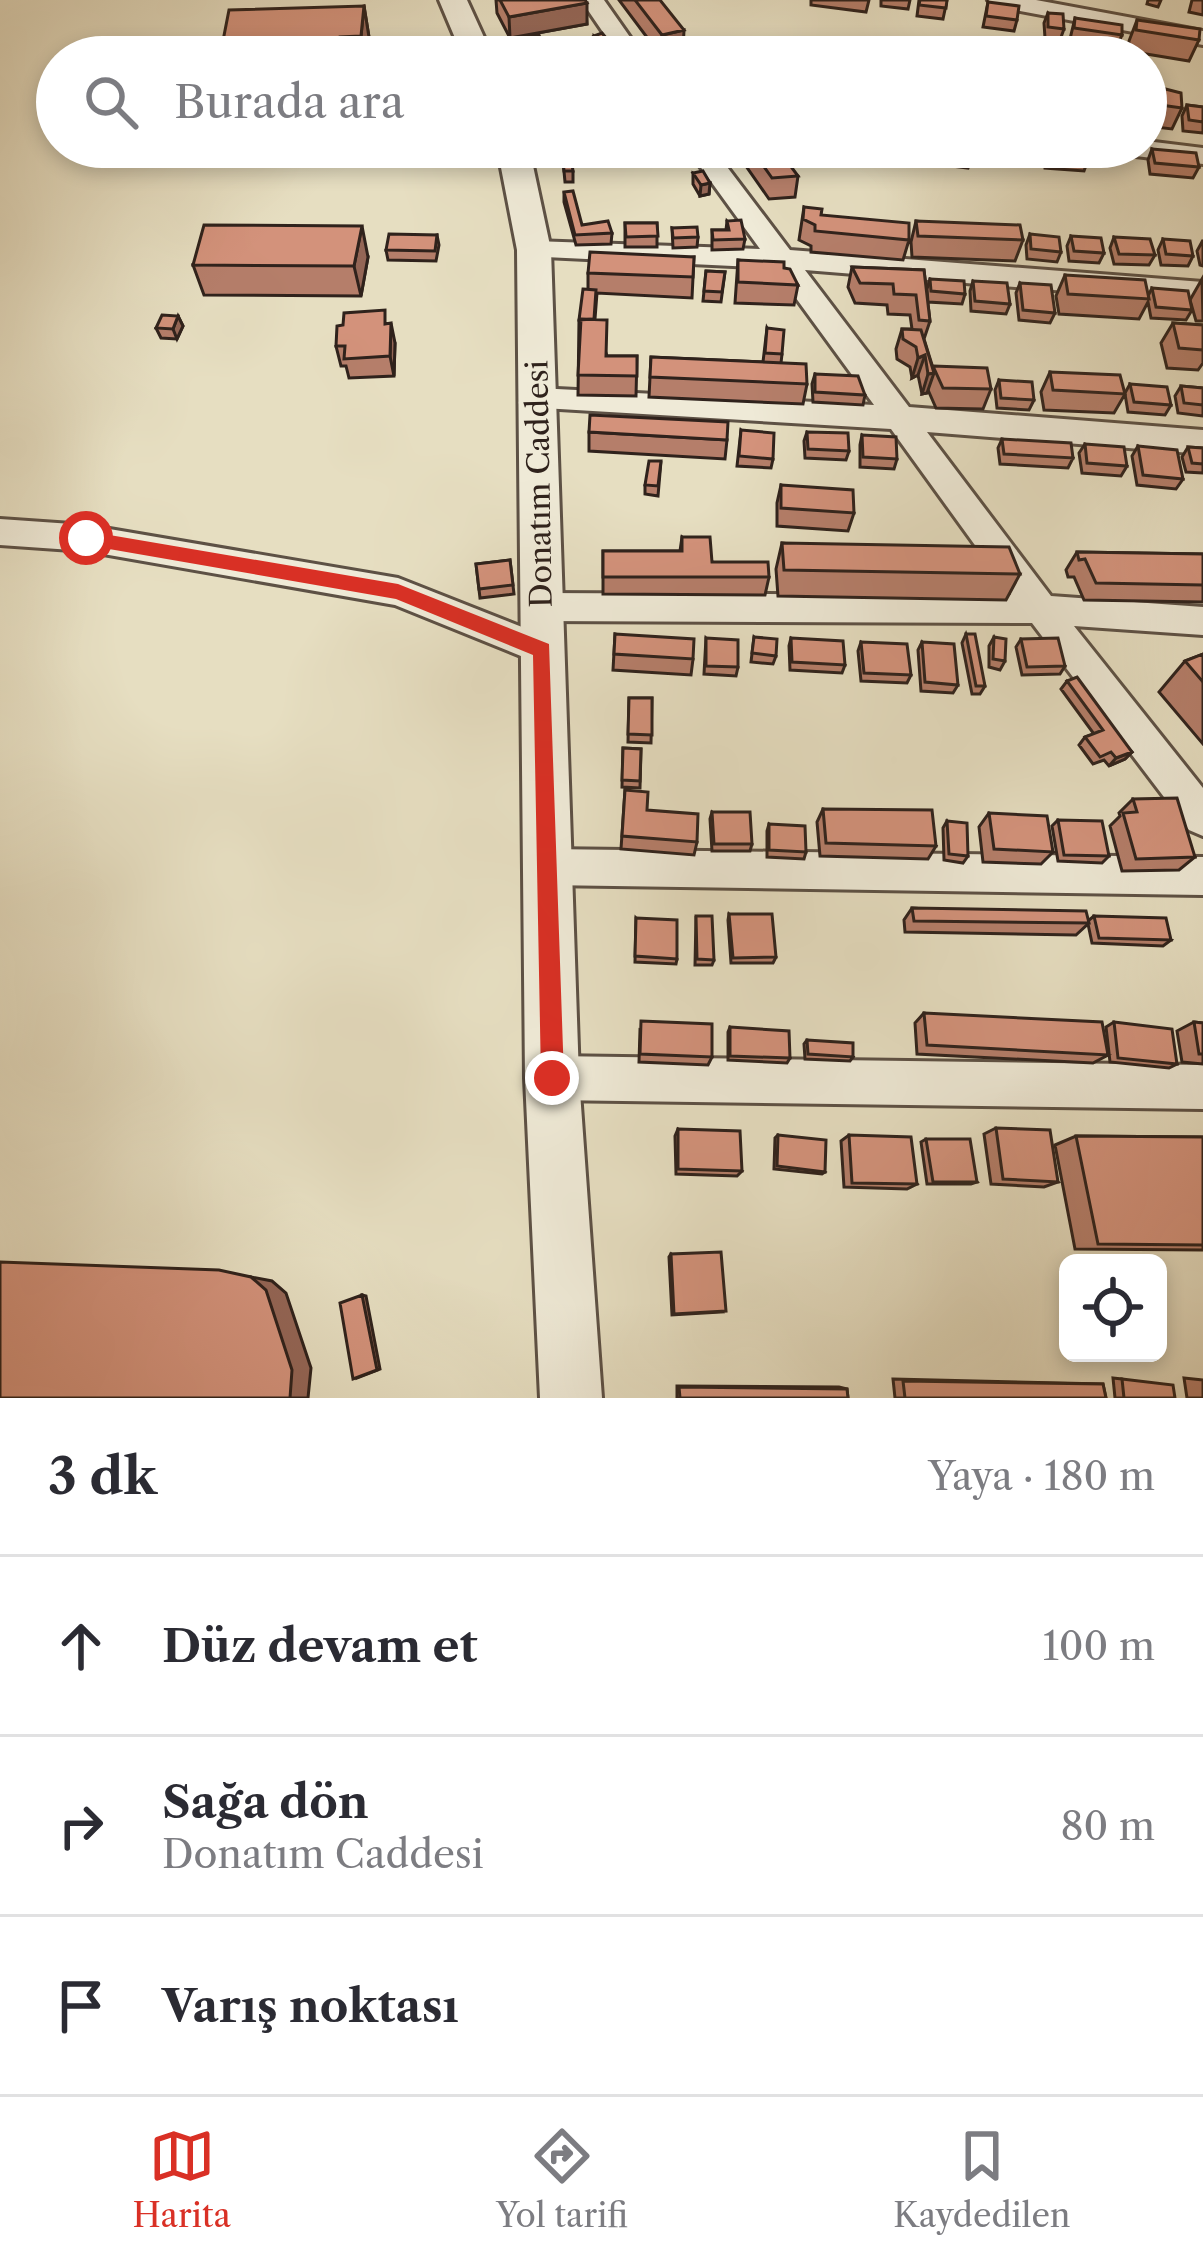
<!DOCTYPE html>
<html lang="tr">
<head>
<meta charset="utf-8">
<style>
	body { margin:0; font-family:"Libre Caslon Text",serif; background:#f2f2f3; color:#2b2b33 }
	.controls { position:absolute; right:36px; bottom:36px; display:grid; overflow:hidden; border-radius:18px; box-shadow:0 6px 18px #0003 }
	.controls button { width:108px; height:108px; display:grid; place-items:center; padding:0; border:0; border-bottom:3px solid #e1e1e2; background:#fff; color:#2b2b33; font:60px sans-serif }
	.stop { position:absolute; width:36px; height:36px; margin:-27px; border:9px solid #d93025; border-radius:50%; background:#fff }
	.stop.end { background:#d93025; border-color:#fff; box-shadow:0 3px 12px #0008 }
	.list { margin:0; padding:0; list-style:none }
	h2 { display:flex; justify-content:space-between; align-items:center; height:156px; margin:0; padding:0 48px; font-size:51px }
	h2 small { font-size:39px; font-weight:400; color:#7c7c81 }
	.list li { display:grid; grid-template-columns:78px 1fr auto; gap:36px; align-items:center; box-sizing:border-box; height:180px; padding:0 48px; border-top:3px solid #e1e1e2 }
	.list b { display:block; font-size:45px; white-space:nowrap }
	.list p { margin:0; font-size:39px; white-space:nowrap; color:#7c7c81 }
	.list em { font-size:39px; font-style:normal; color:#7c7c81 }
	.icon { flex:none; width:66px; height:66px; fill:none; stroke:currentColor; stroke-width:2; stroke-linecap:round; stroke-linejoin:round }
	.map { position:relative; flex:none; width:1203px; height:1398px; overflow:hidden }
	.search { position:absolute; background:#fff; box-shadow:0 6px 18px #0003; left:36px; right:36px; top:36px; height:132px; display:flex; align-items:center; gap:30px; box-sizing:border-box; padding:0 42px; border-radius:66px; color:#7c7c81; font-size:45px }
	.sheet { height:696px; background:#fff }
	nav { display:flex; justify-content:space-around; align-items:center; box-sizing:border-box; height:168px; border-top:3px solid #e1e1e2; background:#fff; font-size:33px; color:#7c7c81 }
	nav a { display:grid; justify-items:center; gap:6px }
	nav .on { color:#d93025 }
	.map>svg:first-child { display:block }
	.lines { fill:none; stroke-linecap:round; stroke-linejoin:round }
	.minor-casing { stroke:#5d5145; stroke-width:6 }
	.tertiary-casing { stroke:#5d5145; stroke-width:6 }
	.minor { fill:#efead7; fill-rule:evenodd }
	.tertiary { fill:#efead7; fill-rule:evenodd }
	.wall { fill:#b57e6a; stroke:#2f221c; stroke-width:3 }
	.shaded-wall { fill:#946656; stroke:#2f221c; stroke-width:3 }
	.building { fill:#d3927b; stroke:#2f221c; stroke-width:3 }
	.route { fill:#d93025 }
	.labels { text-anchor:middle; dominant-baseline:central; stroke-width:9; stroke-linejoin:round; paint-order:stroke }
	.street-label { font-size:30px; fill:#2f221c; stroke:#efead7 }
</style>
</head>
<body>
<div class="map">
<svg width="1203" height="1398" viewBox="0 0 1203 1398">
	<rect width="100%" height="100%" fill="#e6dec1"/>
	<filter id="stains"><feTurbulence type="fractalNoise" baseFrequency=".00167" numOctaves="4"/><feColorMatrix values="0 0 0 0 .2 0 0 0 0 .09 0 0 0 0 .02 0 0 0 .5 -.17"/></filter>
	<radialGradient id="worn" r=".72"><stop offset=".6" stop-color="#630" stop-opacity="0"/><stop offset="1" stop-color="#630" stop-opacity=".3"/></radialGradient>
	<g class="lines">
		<defs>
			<path id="minor" d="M581 0H604L644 57H620Z
				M988 0H1036L1203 31V45L999 7Z
				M1146 141 1203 148V164L1127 155 1114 147H1146Z
				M686 147H712L790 250 1203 282V302L805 270 909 407 1203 430V454L927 432 1051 596 1203 607V635L1074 626 1203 788V836L1189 830 1032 623 541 621 529 617 524 607 529 597 541 593 1011 595 891 429 526 407 522 399 526 391 537 388 874 405 774 268 524 256 520 250 524 244 534 241 760 249Z
				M0 519 86 525 398 578 555 640 561 650 555 660 543 665 395 605 86 551 0 545Z
				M547 849 1203 857V895L547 885 533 880 527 867 533 854Z
				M552 1056 1203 1065V1109L552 1100 537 1093 530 1078 537 1063Z"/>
			<path id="tertiary" d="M439 0H467L493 57H463Z
				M497 147H529L551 250 579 1078 602 1398H540L525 1078 517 250Z"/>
		</defs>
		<use href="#minor" class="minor-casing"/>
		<use href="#tertiary" class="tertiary-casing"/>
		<use href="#minor" class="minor"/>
		<use href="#tertiary" class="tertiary"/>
	</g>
	<path class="wall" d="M496 0H585L587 24 510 38 497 13Z
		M619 0H660L683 48 691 57H670V54L661 56Z
		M811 0H869L866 12 811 5Z
		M881 0H910L908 9 881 6Z
		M919 0H947L943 19 917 16Z
		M1148 0H1161L1158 7 1147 4Z
		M1192 0H1203V15L1189 12Z
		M988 2 1017 20 1014 31 983 27Z
		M364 6 369 37 368 57H223L221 51Z
		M1048 13 1064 29 1060 40 1045 38 1044 23Z
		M1075 18 1122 35 1117 46 1070 39Z
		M1137 20 1199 40 1189 61 1128 51 1129 41Z
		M594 36 622 57H602L594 46Z
		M1146 84 1182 108 1172 129 1146 126Z
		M1187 105 1203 107V133L1183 131 1182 116Z
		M740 147H763L769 156 798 176 795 197 769 199 739 156Z
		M900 147H946L943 157 900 154Z
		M951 147H971L972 157 968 168 951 166Z
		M993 147H1040V150L1036 161 994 157Z
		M1044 147H1086L1088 160 1084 171 1045 168Z
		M1092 147H1122L1123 153 1118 163 1091 161 1090 152Z
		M1152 149 1199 167 1193 178 1150 174 1148 160Z
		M562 150 573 171V182H565Z
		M693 173 710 183 709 194 700 196 693 184Z
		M564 192 582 225 612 233 611 244 576 245 564 202Z
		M804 207 821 215 909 240 903 260 811 252V246L799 240Z
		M727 221 745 239 743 249 712 250V230H726Z
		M916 221 1023 240 1015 261 912 257 911 242Z
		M625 223H657V247H625Z
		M672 228 698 237 697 247 673 248Z
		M1030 234 1061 252 1057 262 1027 259 1026 245Z
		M437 235 439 245 436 261 388 260 386 250Z
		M1071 236 1104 253 1099 263 1069 261 1067 246Z
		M1114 237 1155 255 1149 265 1114 264 1110 248Z
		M1163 239 1193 256 1188 266 1161 265 1158 250Z
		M1203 240V266L1200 265 1197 251Z
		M368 257 361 296 204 295 193 265Z
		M694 257 692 298 597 293 595 319 607 356H637L636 396 578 395 579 320 588 289V273Z
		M738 260 784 268 798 285 794 305 735 303Z
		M852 267 924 270 930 321 924 339 933 368 991 389 983 409 936 408 928 390 927 393 922 394 918 375 912 378 910 367 897 359 896 349 902 329H912L910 315 888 314 887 305 855 303 848 287Z
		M706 271 725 272 721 302 703 301Z
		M1065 275 1148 296 1152 288 1192 310 1186 320 1151 318 1148 302 1139 319 1059 314 1056 296Z
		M930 279 965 294 962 304 928 302 927 289Z
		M1202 279 1203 321H1196L1190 300Z
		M973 281 1010 304 1006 314 971 311 970 291Z
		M1020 283 1055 313 1050 323 1019 320 1016 293Z
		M178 316 183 326 177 339 161 338 156 328Z
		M1173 323 1203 325V363L1198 370 1167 368 1161 343Z
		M387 324 395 343 394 376 349 378 346 366H341L336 346Z
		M767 328 782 354 781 363 807 384 803 404 649 397 651 357 763 362Z
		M1050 372 1125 393 1130 384 1171 405 1165 415 1128 412 1125 394 1114 413 1044 410 1041 392Z
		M815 374 865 395 863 405 813 402 812 384Z
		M999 380 1034 400 1029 410 997 408 995 390Z
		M1181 386 1203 388V416L1178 413 1175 396Z
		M741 430 773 459 771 468 737 466Z
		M589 432 727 440 725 459 589 451Z
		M807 432 849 451 846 460 805 458 804 441Z
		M862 435 897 459 894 469 860 467V445Z
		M1002 439 1073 458 1068 468 1000 464 998 448Z
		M1085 444 1127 466 1121 476 1082 473 1079 453Z
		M1138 446 1183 479 1176 489 1137 485 1132 456Z
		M1188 447 1203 448V473L1186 472 1182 457Z
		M661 461 658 496 645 494V485Z
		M781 485 854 513 848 531 777 526V503Z
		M682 537 712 562 769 577 765 595 603 594V551H680Z
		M782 543 1020 574 1006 600 778 596 776 569Z
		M1077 552 1203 554V602L1084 600 1074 577H1068L1066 570Z
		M510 560 514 594 480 598 476 564Z
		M615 634 693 659 691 675 613 670Z
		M966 634 985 686 980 694H972L962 643Z
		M754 637 776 656 773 664 751 662Z
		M994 637 1005 661 1000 670 989 667V646Z
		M706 638 738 667 736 676 704 674Z
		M791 638 845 665 842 673 790 670 789 646Z
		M1021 639 1065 666 1060 674 1022 675 1016 647Z
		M861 642 911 675 907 683 861 681 858 651Z
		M922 642 958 685 953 693 921 691 918 650Z
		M1203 654V744L1159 692 1185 661Z
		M1067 681 1132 752 1125 759 1109 766 1104 760 1093 764 1079 745 1085 737 1094 734 1061 689Z
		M629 698H652L651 743 628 742Z
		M623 748 641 749 640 788 622 787Z
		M625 790 647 810 697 842 694 855 621 849Z
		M1133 799 1195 857 1179 870 1122 871 1110 826 1120 816 1119 813Z
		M823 809 936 846 928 859 820 856 817 822Z
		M712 812 752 844 750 851H712L710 819Z
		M989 813 1053 852 1041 864 983 862 979 827Z
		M1058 820 1109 856 1102 863 1058 861 1052 826Z
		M947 821 968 856 963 863 944 860 943 828Z
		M769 824 806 852 804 859 767 857V831Z
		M912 908 1088 921 1094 916 1171 940 1163 946 1092 943 1088 924 1076 935 905 932 904 920Z
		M729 914 776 957 773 963H731L728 920Z
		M696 916 714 960 712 965H695Z
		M636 918 677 959 676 964 635 962Z
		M924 1013 1108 1055 1093 1063 917 1054 915 1023Z
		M1114 1022 1177 1064 1169 1068 1110 1062 1106 1027Z
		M1194 1022 1203 1023V1064L1182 1062 1177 1031Z
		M730 1027 790 1058 787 1063 728 1060V1032Z
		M640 1030 712 1057 708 1065 639 1062Z
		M807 1040 853 1057 850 1061 805 1059 804 1044Z
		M996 1128 1058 1182 1044 1187 991 1184 984 1134Z
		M678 1129 742 1171 737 1176 676 1174 675 1136Z
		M778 1135 825 1172 822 1174 774 1169 775 1138Z
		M849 1135 917 1184 907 1189 844 1187 841 1141Z
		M1076 1136 1203 1137V1250L1075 1249 1055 1145Z
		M926 1139 977 1182 971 1184H927L921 1142Z
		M671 1254 722 1312 672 1315 669 1257Z
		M1113 1378 1122 1379 1175 1398H1115Z
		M1184 1378 1203 1380V1398H1187Z
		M893 1379 1103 1384 1106 1398H895Z
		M677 1386 839 1387 847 1389 848 1398H677Z"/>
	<path class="shaded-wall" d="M587 3V24L510 38 509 17Z
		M364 6 369 37 368 57H365L361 36Z
		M684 30 683 51 670 50V54L661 56 662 35Z
		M667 147H679L678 150 667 152Z
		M710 183 709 194 700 196 701 185Z
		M362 226 368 257 361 296 354 266Z
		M178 316 183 326 177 339 173 329Z
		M391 323 395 343 394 376 390 356Z
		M925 355 918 375 912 378 918 358Z
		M934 373 927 393 922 394 928 374Z
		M1132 752 1125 759 1109 766 1116 758Z
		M251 1277 272 1281 286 1293 311 1368 308 1398H290Z
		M362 1295 366 1296 380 1369 357 1378Z"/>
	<path class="building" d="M500 0H585L587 3 509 17Z
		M635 0H660L684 30 662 35Z
		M920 0H947L946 8 919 5Z
		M988 2 1019 6 1017 20 986 16Z
		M364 6 361 36 340 37 339 47 221 51 229 10Z
		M1048 13 1063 14 1064 29 1048 27Z
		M1075 18 1122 25V35L1074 28Z
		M1137 20 1200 29 1199 40 1136 30Z
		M602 33 622 57H611L594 36Z
		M539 35 548 57H528L520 39Z
		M685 47 691 57H675L670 50Z
		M734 50 744 51 743 57H733Z
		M1146 84 1181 93 1182 108 1146 103Z
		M1187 105 1203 107V122L1189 120Z
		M750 147H763L769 156 781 153 798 176 772 178Z
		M954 147H971L972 157 954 155Z
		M1005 147H1040V150Z
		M1048 147H1086L1088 160 1049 157Z
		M1095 147H1122L1123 153 1095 150Z
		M1152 149 1196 153 1199 167 1155 163Z
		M562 150H570L573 171H564Z
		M703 171 710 183 701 185 693 173Z
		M573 191 582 225 608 221 612 233 575 235 564 192Z
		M804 207 822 209 821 215 909 223V240L815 231V225L803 219Z
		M741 220 745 239 713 240 712 230H729L727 221Z
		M916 221 1020 225 1023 240 918 236Z
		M625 223H657L658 236 626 237Z
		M204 225 362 226 354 266 193 265Z
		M697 227 698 237 673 238 672 228Z
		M389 234 437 235 435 251 386 250Z
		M1030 234 1059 237 1061 252 1031 249Z
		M1071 236 1101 238 1104 253 1074 251Z
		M1114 237 1150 239 1155 255 1119 254Z
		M1163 239 1190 241 1193 256 1166 254Z
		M590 252 694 257 693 277 588 273Z
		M738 260 784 262V268L790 269 798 285 738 282Z
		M852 267 924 270 930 321 919 320 916 295 894 294 893 284 860 283Z
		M706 271 725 272 722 292 704 291Z
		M1065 275 1145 280 1149 299 1068 294Z
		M930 279 964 281 965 294 931 291Z
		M973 281 1007 283 1010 304 975 301Z
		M1020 283 1051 285 1055 313 1023 310Z
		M1152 288 1188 291 1192 310 1156 307Z
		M583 289 596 290 594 319 579 320Z
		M385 310V324L391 323 390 356 344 359 345 346H336L337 326 343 325 344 313Z
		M162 315 178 316 173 329 156 328Z
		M581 319 607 320 606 356H637V376L578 375Z
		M1173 323 1203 325V350L1179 348Z
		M767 328 784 330 782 354 765 353Z
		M902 329 921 330 934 373 928 374 925 355 918 358 916 347 903 339Z
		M651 357 806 364 807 384 650 377Z
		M933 366 987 368 991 389 943 388Z
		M1050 372 1120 375 1125 394 1053 390Z
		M815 374 858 376 865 395 815 392Z
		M999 380 1032 382 1034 400 1001 398Z
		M1130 384 1167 387 1171 405 1134 402Z
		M1181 386 1203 388V405L1184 403Z
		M590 415 728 422 727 440 589 432Z
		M741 430 774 433 773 459 739 456Z
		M807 432 848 433 849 451 808 449Z
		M862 435 896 437 897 459 863 457Z
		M1002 439 1071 443 1073 458 1004 454Z
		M1085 444 1124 447 1127 466 1087 463Z
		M1138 446 1177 450 1183 479 1143 475Z
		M1188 447 1203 448V464L1192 463Z
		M649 461H661L658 486 645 485Z
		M781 485 853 490 854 513 781 508Z
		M682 537H710L712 562H768L769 577H603V551H682Z
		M782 543 1009 547 1020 574 784 570Z
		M1077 552 1203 554V585L1096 583 1085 559 1079 560Z
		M510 560 513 585 479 589 476 564Z
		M615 634 694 639 693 659 614 654Z
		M966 634H975L985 686H976Z
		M754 637 777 639 776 656 752 653Z
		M994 637 1006 639 1005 661 993 659Z
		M706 638 738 640V667L706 666Z
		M791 638 843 641 845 665 792 662Z
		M1058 638 1065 666 1027 667 1021 639Z
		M861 642 907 644 911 675 864 673Z
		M922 642 954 644 958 685 925 682Z
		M1203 654V682L1185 661Z
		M1077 677 1132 752 1116 758 1111 752 1100 757 1085 737 1103 730 1067 681Z
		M629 698H652V735L628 734Z
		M623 748 641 749 640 781 622 780Z
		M625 790 648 792 647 810 698 814 697 842 622 836Z
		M1177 798 1195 857 1136 859 1123 813 1137 812 1133 799Z
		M823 809 932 810 936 846 826 843Z
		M712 812H750L752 844H714Z
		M989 813 1047 816 1053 852 994 849Z
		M1058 820 1102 821 1109 856 1064 855Z
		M947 821 967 823 968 856 949 854Z
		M769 824 805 826 806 852 769 850Z
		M912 908 1086 911 1089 923 914 921Z
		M729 914H772L776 957 733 958Z
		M696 916H712L714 960 697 959Z
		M1094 916 1166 918 1171 940 1099 938Z
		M636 918 677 920V959L635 956Z
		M924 1013 1102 1022 1108 1055 927 1045Z
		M641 1021 712 1024V1057L640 1054Z
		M1114 1022 1172 1029 1177 1064 1118 1058Z
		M1194 1022 1203 1023V1054H1199Z
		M730 1027 789 1031 790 1058 730 1056Z
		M807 1040 853 1043V1057L808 1054Z
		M996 1128 1050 1130 1058 1182 1003 1179Z
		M678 1129 740 1131 742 1171 678 1169Z
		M778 1135 826 1140 825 1172 777 1166Z
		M849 1135 911 1137 917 1184 852 1183Z
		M1076 1136 1203 1137V1245L1098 1244Z
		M926 1139H970L977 1182H933Z
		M721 1252 726 1311 674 1314 671 1254Z
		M0 1262 219 1270 251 1277 266 1290 292 1370 290 1398H0Z
		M362 1295 377 1370 353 1379 340 1303Z
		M1122 1379 1173 1385 1175 1398H1124Z
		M903 1381 1103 1384 1106 1398H905Z
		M679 1387 847 1389 848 1398H680Z"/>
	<path class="route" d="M86 531 398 584 549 644 564 1078 561 1086 552 1089 541 1078 533 655 396 599 86 545 77 538Z"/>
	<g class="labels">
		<g class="street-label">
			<text transform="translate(539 484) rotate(-91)">Donatım Caddesi</text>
		</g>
	</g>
	<rect width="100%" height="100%" filter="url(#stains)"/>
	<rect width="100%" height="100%" fill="url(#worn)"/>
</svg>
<div class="controls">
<button><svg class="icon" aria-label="locate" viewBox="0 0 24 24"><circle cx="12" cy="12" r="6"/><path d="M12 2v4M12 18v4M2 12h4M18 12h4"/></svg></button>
</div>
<div class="stop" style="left:86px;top:538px"></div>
<div class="stop end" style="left:552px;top:1078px"></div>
<div class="search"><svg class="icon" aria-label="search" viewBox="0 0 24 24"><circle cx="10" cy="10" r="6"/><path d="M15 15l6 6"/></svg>Burada ara</div>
</div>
<section class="sheet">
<h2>3 dk<small>Yaya · 180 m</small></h2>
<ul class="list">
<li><svg class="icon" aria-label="ahead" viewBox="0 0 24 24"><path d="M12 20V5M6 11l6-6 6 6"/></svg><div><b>Düz devam et</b></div><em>100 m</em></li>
<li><svg class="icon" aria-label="right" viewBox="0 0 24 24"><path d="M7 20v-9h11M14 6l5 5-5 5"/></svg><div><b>Sağa dön</b><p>Donatım Caddesi</p></div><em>80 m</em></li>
<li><svg class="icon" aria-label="arrive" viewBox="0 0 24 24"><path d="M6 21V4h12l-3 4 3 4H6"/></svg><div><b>Varış noktası</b></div></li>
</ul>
</section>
<nav>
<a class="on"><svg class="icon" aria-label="map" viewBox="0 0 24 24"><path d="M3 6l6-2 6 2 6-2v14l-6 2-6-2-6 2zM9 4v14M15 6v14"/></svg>Harita</a>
<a><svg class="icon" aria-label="directions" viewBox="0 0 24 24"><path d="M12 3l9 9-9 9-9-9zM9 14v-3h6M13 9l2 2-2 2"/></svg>Yol tarifi</a>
<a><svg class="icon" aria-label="saved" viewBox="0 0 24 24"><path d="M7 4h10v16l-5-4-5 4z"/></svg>Kaydedilen</a>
</nav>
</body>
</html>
